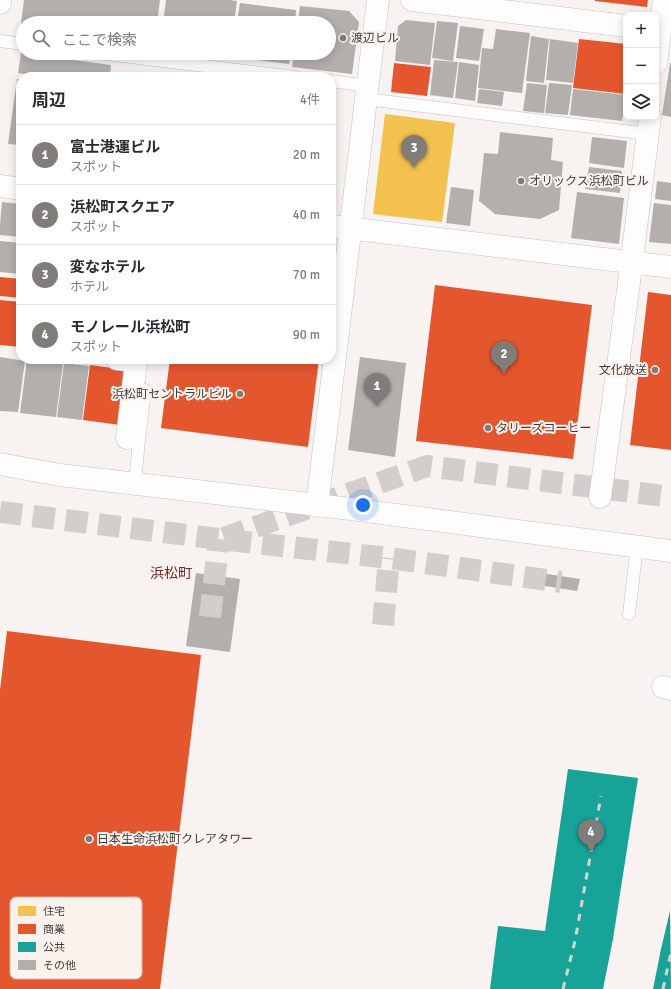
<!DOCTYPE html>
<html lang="ja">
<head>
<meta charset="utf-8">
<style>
	body { margin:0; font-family:Signika,"Noto Sans JP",sans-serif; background:#f7f7f7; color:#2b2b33 }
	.controls { position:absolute; right:12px; top:12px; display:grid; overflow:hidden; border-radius:8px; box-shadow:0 2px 10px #0003 }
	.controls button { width:36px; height:36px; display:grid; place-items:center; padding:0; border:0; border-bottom:1px solid #e1e1e2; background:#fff; color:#2b2b33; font:20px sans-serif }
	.you { position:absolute; left:363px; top:505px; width:14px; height:14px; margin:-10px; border:3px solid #fff; border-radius:50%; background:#1a73e8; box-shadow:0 0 0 6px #1a73e833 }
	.badge { display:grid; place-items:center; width:26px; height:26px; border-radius:50%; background:#807c7a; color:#fff; font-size:13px; font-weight:700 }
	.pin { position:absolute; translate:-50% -33px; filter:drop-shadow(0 1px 2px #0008) }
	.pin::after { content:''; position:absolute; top:21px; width:14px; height:12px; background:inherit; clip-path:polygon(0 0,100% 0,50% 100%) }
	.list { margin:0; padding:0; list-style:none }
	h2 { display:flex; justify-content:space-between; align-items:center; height:52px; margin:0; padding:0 16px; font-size:17px }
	h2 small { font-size:13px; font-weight:400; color:#7c7c81 }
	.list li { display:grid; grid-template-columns:26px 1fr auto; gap:12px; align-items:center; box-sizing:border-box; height:60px; padding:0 16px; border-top:1px solid #e1e1e2 }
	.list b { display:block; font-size:15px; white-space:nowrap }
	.list p { margin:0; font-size:13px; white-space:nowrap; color:#7c7c81 }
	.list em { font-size:13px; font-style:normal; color:#7c7c81 }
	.icon { flex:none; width:22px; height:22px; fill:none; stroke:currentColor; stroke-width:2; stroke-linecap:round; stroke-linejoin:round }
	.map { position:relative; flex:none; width:671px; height:989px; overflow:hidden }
	.search { position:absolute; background:#fff; box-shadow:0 2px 10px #0003; left:16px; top:16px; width:320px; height:44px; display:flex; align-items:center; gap:10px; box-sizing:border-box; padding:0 14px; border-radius:22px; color:#7c7c81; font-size:15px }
	.panel { position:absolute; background:#fff; box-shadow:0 2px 10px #0003; left:16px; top:72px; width:320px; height:292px; border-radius:16px }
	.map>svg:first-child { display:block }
	.homes { fill:#f2c14e }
	.shops { fill:#e4572e }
	.public { fill:#17a398 }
	.building { fill:#b3afad }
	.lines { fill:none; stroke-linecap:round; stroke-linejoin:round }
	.street-tunnel { stroke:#d3cecc; stroke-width:22; stroke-dasharray:22 11; stroke-linecap:butt }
	.lane-casing { stroke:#c5c1c0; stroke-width:13 }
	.street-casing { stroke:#c5c1c0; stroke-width:23 }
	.secondary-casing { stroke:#c5c1c0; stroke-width:23 }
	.lane { stroke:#fefdfd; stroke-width:12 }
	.street { stroke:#fefdfd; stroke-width:22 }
	.secondary { stroke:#fefdfd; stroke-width:22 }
	.rail { stroke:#d5d3d3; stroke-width:3; stroke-dasharray:7 7; stroke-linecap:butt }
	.poi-dot { fill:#807c7a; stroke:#fbf1ed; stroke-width:1.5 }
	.labels { text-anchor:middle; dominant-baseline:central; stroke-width:4; stroke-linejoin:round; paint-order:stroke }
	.poi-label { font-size:12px; fill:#403c3a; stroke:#fbf1ed; text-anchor:start }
	.quarter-label { font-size:14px; fill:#6f292a; stroke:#fbf1ed }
	.key { fill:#fbf1ed; stroke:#c3bbb7; stroke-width:1 }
	.key-label { font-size:11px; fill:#403c3a }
</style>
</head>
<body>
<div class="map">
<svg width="671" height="989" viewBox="0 0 671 989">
	<rect width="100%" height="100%" fill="#f8f2f0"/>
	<path class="homes" d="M385 114 455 123 442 222 373 214Z"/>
	<path class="shops" d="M595 0H648L647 7 595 1Z
		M579 39 626 44V94L573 88Z
		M394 63 431 67 427 96 391 92Z
		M0 277 21 279V298L0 296Z
		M435 285 592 305 573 459 416 441Z
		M648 292 671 295V450L630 445Z
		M0 300 21 302V347L0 345Z
		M170 359H319L308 447 161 428Z
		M90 365 127 370 120 425 83 420Z
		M7 631 201 655 160 989H0V690Z"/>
	<path class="public" d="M568 769 638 778 613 939 603 989H490L498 926 545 931Z
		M670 911 671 989H653L661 949Z"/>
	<path class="building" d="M24 0H160L157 23H23V31H20Z
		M166 0H230L237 1 234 23H163Z
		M240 3 296 10 295 23H237Z
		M300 6 349 11 359 22 352 74 292 67 294 53H329V23H298Z
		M406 20 435 23 430 65 395 61 398 26Z
		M437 21 458 23 453 61 432 58Z
		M460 26 484 29 479 61 456 58Z
		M496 29 530 33 522 93 478 88 482 48 493 49Z
		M531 36 549 39 544 83 526 81Z
		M550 39 578 43 573 83 546 80Z
		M21 53 111 65 110 77H45L18 73Z
		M182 53H230L229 60 182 54Z
		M233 53H291L289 64 233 57Z
		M434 60 458 62 453 98 430 95Z
		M459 62 479 65 475 101 455 98Z
		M670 63H671V117L662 115Z
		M17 79H21V145L8 144Z
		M527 83 547 85 544 113 523 111Z
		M549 83 572 85 568 115 545 113Z
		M479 89 504 92 502 106 477 103Z
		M573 89 626 95 622 121 570 115Z
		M331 114H336L332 150H331Z
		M500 132 553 138 551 160 563 162 559 210 540 219 495 214 479 201 484 153 498 154Z
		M592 137 627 141 624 168 589 163Z
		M589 167 622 171 620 193 585 189Z
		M657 181 671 183V201L655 199Z
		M451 187 474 190 470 226 446 223Z
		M577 192 624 198 619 244 571 238Z
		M2 202 21 204V237L0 235V225Z
		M654 203 671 205V244L649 242Z
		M0 241 21 243V274L0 272Z
		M0 357 25 361 18 412 0 411Z
		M360 357 406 363 395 457 348 450Z
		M27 359 63 363 56 417 20 413Z
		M64 363 89 366 82 420 57 417Z
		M534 572 580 579 577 591 532 584Z
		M196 573 240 579 230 652 186 646Z"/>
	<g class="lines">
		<path class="street-tunnel" d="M0 512 219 539 389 558 561 582
			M224 538 427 466 671 497
			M210 617 219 539
			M383 625 389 558"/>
		<defs>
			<path id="lane" d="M0 41 23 44
				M97 53 296 77
				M331 81 367 86
				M366 99 648 134
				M135 484 139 440 145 390
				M629 614 637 546"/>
			<path id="street" d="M412 0 626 26
				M656 63 664 0
				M0 186 21 189
				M331 226 671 267
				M117 359 136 361 127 438
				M600 497 604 469 628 290 650 117
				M317 506 378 0
				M663 687 671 689"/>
			<path id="secondary" d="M0 3V0
				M0 464 60 475 351 509 671 551"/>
		</defs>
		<use href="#lane" class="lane-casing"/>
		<use href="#street" class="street-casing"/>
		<use href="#secondary" class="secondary-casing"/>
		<use href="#lane" class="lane"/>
		<use href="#street" class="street"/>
		<use href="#secondary" class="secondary"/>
		<path class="rail" d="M563 989 575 941 601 796
			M663 989 671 952"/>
	</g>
	<g class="poi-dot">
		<circle cx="343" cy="38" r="4"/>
		<circle cx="521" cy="181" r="4"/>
		<circle cx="655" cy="370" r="4"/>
		<circle cx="240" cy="394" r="4"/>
		<circle cx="488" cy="428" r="4"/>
		<circle cx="89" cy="839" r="4"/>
	</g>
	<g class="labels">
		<g class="poi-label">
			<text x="351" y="38">渡辺ビル</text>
			<text x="529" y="181">オリックス浜松町ビル</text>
			<text x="647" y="370" text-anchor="end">文化放送</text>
			<text x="232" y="394" text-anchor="end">浜松町セントラルビル</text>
			<text x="496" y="428">タリーズコーヒー</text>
			<text x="97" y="839">日本生命浜松町クレアタワー</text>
		</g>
		<g class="quarter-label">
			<text x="171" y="573">浜松町</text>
		</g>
	</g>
	<rect x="10" y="897" width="132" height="82" rx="6" class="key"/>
	<rect x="18" y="906" width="18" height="10" fill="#f2c14e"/>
	<rect x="18" y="924" width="18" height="10" fill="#e4572e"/>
	<rect x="18" y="942" width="18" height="10" fill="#17a398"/>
	<rect x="18" y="960" width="18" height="10" fill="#b3afad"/>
	<g class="key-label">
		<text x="43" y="915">住宅</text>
		<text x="43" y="933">商業</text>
		<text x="43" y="951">公共</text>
		<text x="43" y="969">その他</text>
	</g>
</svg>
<div class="controls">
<button>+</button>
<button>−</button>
<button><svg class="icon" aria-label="layers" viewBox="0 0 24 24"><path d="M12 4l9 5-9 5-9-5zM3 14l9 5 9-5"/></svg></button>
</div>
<div class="you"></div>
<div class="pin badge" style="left:377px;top:406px">1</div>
<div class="pin badge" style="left:504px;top:374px">2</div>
<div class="pin badge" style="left:414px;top:168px">3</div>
<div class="pin badge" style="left:591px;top:852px">4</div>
<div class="search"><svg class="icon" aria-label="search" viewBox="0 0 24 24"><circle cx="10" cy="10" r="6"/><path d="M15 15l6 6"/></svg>ここで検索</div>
<section class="panel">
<h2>周辺<small>4件</small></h2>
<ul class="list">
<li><span class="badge">1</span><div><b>富士港運ビル</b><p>スポット</p></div><em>20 m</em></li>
<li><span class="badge">2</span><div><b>浜松町スクエア</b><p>スポット</p></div><em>40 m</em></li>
<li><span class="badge">3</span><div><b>変なホテル</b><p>ホテル</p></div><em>70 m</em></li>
<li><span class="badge">4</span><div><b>モノレール浜松町</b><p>スポット</p></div><em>90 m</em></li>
</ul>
</section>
</div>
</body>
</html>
